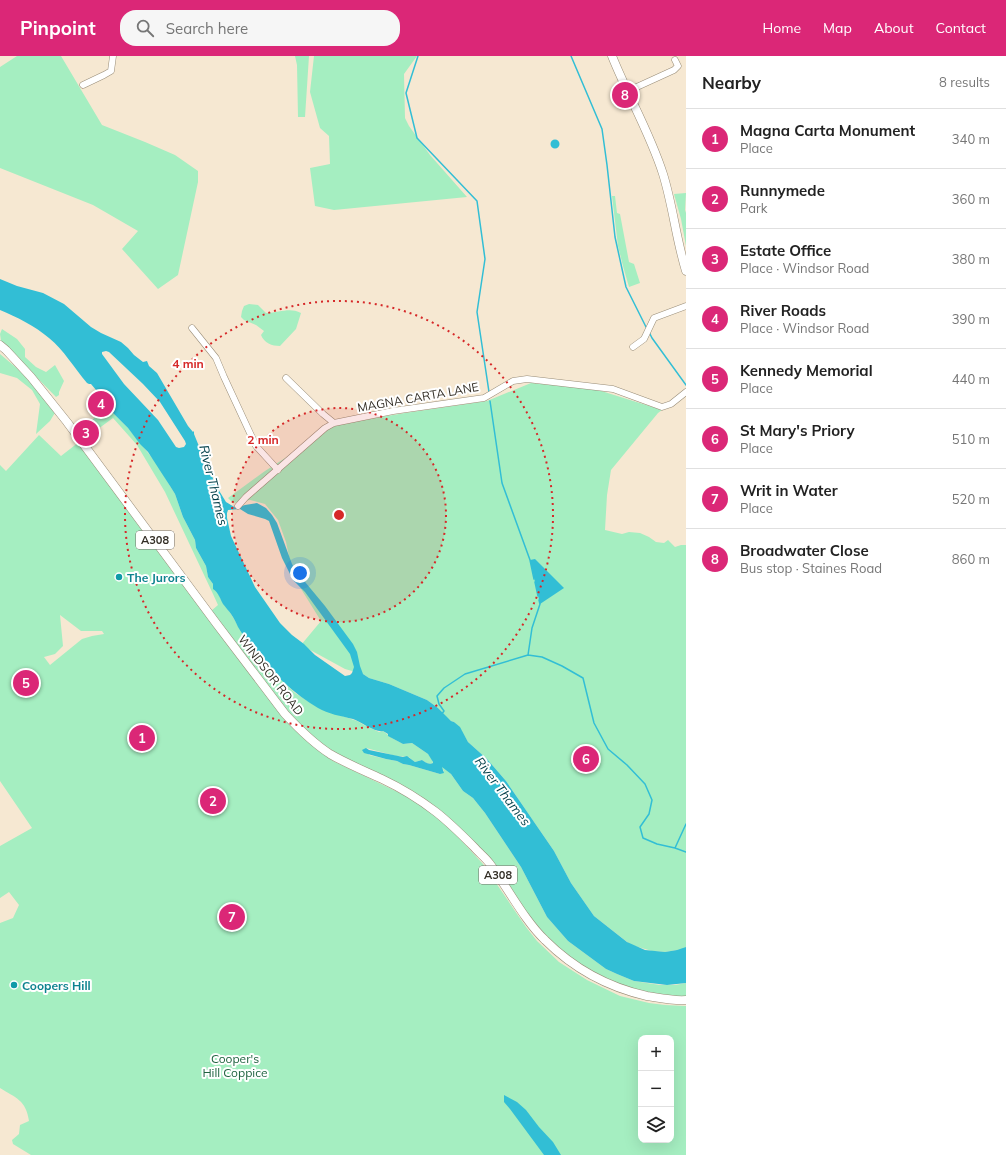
<!DOCTYPE html>
<html lang="en">
<head>
<meta charset="utf-8">
<style>
	body { margin:0; font-family:Mulish,sans-serif; background:#f6f6f6; color:#222 }
	.controls { position:absolute; right:12px; bottom:12px; display:grid; overflow:hidden; border-radius:8px; box-shadow:0 4px 16px #0002 }
	.controls button { width:36px; height:36px; display:grid; place-items:center; padding:0; border:0; border-bottom:1px solid #e0e0e0; background:#fff; color:#222; font:20px sans-serif }
	.you { position:absolute; left:300px; top:517px; width:14px; height:14px; margin:-10px; border:3px solid #fff; border-radius:50%; background:#1a73e8; box-shadow:0 0 0 6px #1a73e833 }
	.badge { display:grid; place-items:center; width:26px; height:26px; border-radius:50%; background:#db2777; color:#fff; font-size:13px; font-weight:700 }
	.pin { position:absolute; translate:-50% -50%; border:2px solid #fff; box-shadow:0 1px 4px #0006 }
	.list { margin:0; padding:0; list-style:none }
	h2 { display:flex; justify-content:space-between; align-items:center; height:52px; margin:0; padding:0 16px; font-size:17px }
	h2 small { font-size:13px; font-weight:400; color:#767676 }
	.list li { display:grid; grid-template-columns:26px 1fr auto; gap:12px; align-items:center; box-sizing:border-box; height:60px; padding:0 16px; border-top:1px solid #e0e0e0 }
	.list b { display:block; font-size:15px; white-space:nowrap }
	.list p { margin:0; font-size:13px; white-space:nowrap; color:#767676 }
	.list em { font-size:13px; font-style:normal; color:#767676 }
	.icon { flex:none; width:22px; height:22px; fill:none; stroke:currentColor; stroke-width:2; stroke-linecap:round; stroke-linejoin:round }
	.map { position:relative; flex:none; width:686px; height:1099px; overflow:hidden }
	header { display:flex; align-items:center; gap:24px; box-sizing:border-box; height:56px; padding:0 20px; background:#db2777; color:#fff }
	header strong { font-size:19px }
	nav { display:flex; gap:22px; margin-inline-start:auto; font-size:14px }
	.search { width:280px; height:36px; background:#f6f6f6; display:flex; align-items:center; gap:10px; box-sizing:border-box; padding:0 14px; border-radius:16px; color:#767676; font-size:15px }
	main { display:flex }
	aside { flex:1; background:#fff }
	.map>svg:first-child { display:block }
	.green { fill:#a5eec1; fill-rule:evenodd }
	.water { fill:#32bed5; fill-rule:evenodd }
	.lines { fill:none; stroke-linecap:round; stroke-linejoin:round }
	.stream { stroke:#32bed5; stroke-width:1.5 }
	.minor-casing { stroke:#988c77; stroke-width:7 }
	.major-casing { stroke:#988c77; stroke-width:9 }
	.minor { stroke:#fff; stroke-width:6 }
	.major { stroke:#fff; stroke-width:8 }
	.ring { fill:none; stroke:#d62828; stroke-width:2; stroke-dasharray:2 4 }
	.culture-dot { fill:#0f9aa8; stroke:#fff; stroke-width:1.5 }
	.labels { text-anchor:middle; dominant-baseline:central; stroke-width:4; stroke-linejoin:round; paint-order:stroke }
	.shield { fill:#fff; stroke:#706c66; stroke-width:1 }
	.shield-label { font-size:11px; font-weight:bold; fill:#322d25 }
	.street-label { font-size:12px; fill:#322d25; stroke:#fff }
	.culture-label { font-size:12px; font-weight:bold; fill:#0d838f; stroke:#fff; text-anchor:start }
	.park-label { font-size:12px; fill:#206340; stroke:#fff }
	.water-label { font-size:13px; font-style:italic; fill:#003e48; stroke:#fff }
	.centre { fill:#d62828; stroke:#fff; stroke-width:2 }
	.ring-label { font-size:12px; text-anchor:middle; font-weight:bold; fill:#d62828; stroke:#fff; stroke-width:4; stroke-linejoin:round; paint-order:stroke }
</style>
</head>
<body>
<header>
<strong>Pinpoint</strong>
<div class="search"><svg class="icon" aria-label="search" viewBox="0 0 24 24"><circle cx="10" cy="10" r="6"/><path d="M15 15l6 6"/></svg>Search here</div>
<nav><a>Home</a><a>Map</a><a>About</a><a>Contact</a></nav>
</header>
<main>
<div class="map">
<svg width="686" height="1099" viewBox="0 0 686 1099">
	<rect width="100%" height="100%" fill="#f6e8d2"/>
	<path class="green" d="M17 0H61L102 69 145 86 175 99 198 115V126L178 219 158 233 122 193 138 175 93 149 0 112V11Z
		M295 0H309L305 61H298L297 9Z
		M314 0H417L404 18 405 62 409 70 430 99 467 141 334 154 315 150 310 112 330 108 329 80 320 72 310 36Z
		M686 137 685 154 686 157V190L681 163 674 138Z
		M612 140H615L617 157 620 158 629 206 634 208 640 227 629 231 623 210 618 190Z
		M249 248 258 249 266 257C280 257 289 251 301 257L296 273 280 290C272 290 264 287 261 279L264 275 256 269 244 264 241 261 242 255 244 250Z
		M2 273 17 283 25 293V301L36 311 46 316 55 309 64 325 59 336V339L56 341 1 285 0 278Z
		M0 298 19 314 56 355 50 365 36 378 40 348 32 334 17 322 0 317Z
		M531 327 595 333 662 354 658 357 611 414 607 439 605 474 622 478 629 476 640 477 649 481 656 486 664 487 668 484 675 491 681 489H686V891L683 893 665 896 652 895 631 889 594 860 571 827 554 795 506 725 487 703 468 686 461 674 454 666 451 665 447 662 438 652 427 644 389 628 369 622 363 618 345 613 301 589 321 565 293 520 286 486 278 464 265 448 250 444 233 447 228 442 265 415 296 395 334 369 405 357 487 345Z
		M109 353 128 372 157 408 170 430 175 438 183 461 195 484 196 492 206 510 208 521 213 528 223 547 231 558 240 573 266 608 295 637 319 652 357 665 364 669 379 676 383 675 392 682 403 688 412 687 428 698 432 703 433 707C429 709 425 706 422 704L415 706 411 703 409 701 396 700 366 692 369 699 386 703 397 705 403 708 409 709 440 718 444 715 442 712V710L451 718 463 735 473 742 485 757 521 811 547 861 568 885 606 913 617 918 634 925 660 929H675L686 927V941H676L648 937 616 928 581 910 544 879 459 771 331 694 319 686 296 667 211 555 218 549 213 538 165 436 137 389 113 362 98 373 93 370 91 366 94 362 103 354Z
		M39 379 61 400 79 386 312 689 333 705 404 739 423 751 448 770 483 808 526 871 537 885 559 906 587 924 620 940 649 947 665 949 686 950V1099H31L13 1088 12 1084 19 1078 20 1069 29 1065C26 1044 16 1042 0 1032V867L13 862 19 849 9 836 0 842V790L32 772 0 725V409L6 415ZM60 559 81 575H102L104 578 92 580 82 583 50 609 44 601 55 598 63 590ZM641 982H671V1084H641Z"/>
	<path class="water" d="M550.5 88a4.5 4.5 0 1 1 9 0a4.5 4.5 0 1 1-9 0Z
		M0 223 17 230 43 237 64 248 91 271 101 277 121 286 128 292 134 299 143 306 147 305 149 310 157 317 188 370 193 376 194 375V378L207 410 212 420 215 428 226 446 236 452 245 449 257 447 266 452 272 459 277 467 292 508 296 515 325 550 353 588 357 596 360 610 363 618 369 622 389 628 427 644 438 652 451 665 454 666 460 671 468 686 487 703 506 725 554 795 571 827 594 860 627 886 645 894 665 896 677 894 686 891V927L667 929 634 925 617 918 606 913 568 885 547 861 521 811 485 757 473 742 463 735 451 718 442 711 444 717 440 718 409 709 403 708 397 705 386 703 364 697 362 694 366 692 369 694 403 701 407 700 415 706 422 704C425 706 429 709 433 707V706L428 698 412 687 403 688 388 680V678L383 675C376 677 361 666 353 663 341 660 328 658 318 652 287 634 257 602 238 571 236 567 234 562 231 558 229 555 226 552 223 548 220 543 219 537 213 533V528L208 521 206 510 196 492 195 484 183 461 175 438 170 430 148 396 140 388 128 372 108 352 107 347 91 328H89L87 327C74 312 64 294 49 282 35 270 17 261 0 254ZM106 295 109 296 143 328 160 346 185 385 186 388 184 391 179 392 176 391 158 364 124 328 102 298V296ZM240 453 248 458 265 463 269 465 282 502 293 524 305 536 350 598 354 611 352 617 350 619 345 620 315 599 304 588 292 579 280 567 255 531 231 480 227 462V457L228 454Z
		M535 503 564 532 540 548 530 504Z
		M504 1039 517 1046 526 1054 539 1071 553 1086 561 1099H544L510 1053 504 1046Z"/>
	<g class="lines">
		<path class="stream" d="M418 0 406 37 417 82 477 145 485 203 477 256 489 336
			M571 0 602 73 607 109 615 181 626 231 646 271
			M649 276 652 282 686 329
			M490 345 502 427 530 504 534 523
			M535 526 538 540
			M528 599 542 601 562 610 583 622 594 667 608 693 627 709 645 728 652 744 649 758 640 771 643 782 657 788 675 792 686 796
			M441 659 444 655 439 648 437 640 444 632 465 618 528 599 532 572 540 548 539 544
			M675 792 686 768"/>
		<defs>
			<path id="minor" d="M83 29 104 19 111 15 113 0
				M628 35 674 14 678 10 675 4
				M192 272 216 302 224 321 256 390 278 414
				M633 291 644 283 654 262 686 250
				M286 322 323 358 334 367
				M238 450 246 441 325 372 334 367 393 355 484 342 513 325 527 323 613 333 662 351 671 348 686 336"/>
			<path id="major" d="M612 0C628 40 650 77 663 118 673 150 676 183 686 215
				M0 289 6 294 31 321 67 366 216 567 285 658C299 673 313 687 330 698 347 708 365 715 382 723 401 732 419 743 436 756 450 767 462 779 474 791 479 797 486 802 490 808 508 832 524 864 545 884 574 913 607 931 647 940 660 942 673 945 686 944"/>
		</defs>
		<use href="#minor" class="minor-casing"/>
		<use href="#major" class="major-casing"/>
		<use href="#minor" class="minor"/>
		<use href="#major" class="major"/>
	</g>
	<circle cx="339" cy="459" r="107" fill="#d62828" fill-opacity=".12"/>
	<g class="ring">
		<circle cx="339" cy="459" r="107"/>
		<circle cx="339" cy="459" r="214"/>
	</g>
	<g class="culture-dot">
		<circle cx="119" cy="521" r="4"/>
		<circle cx="14" cy="929" r="4"/>
	</g>
	<g class="labels">
		<g class="shield">
			<rect x="136" y="475" width="38" height="18" rx="3"/>
			<rect x="479" y="810" width="38" height="18" rx="3"/>
		</g>
		<g class="shield-label">
			<text x="155" y="484">A308</text>
			<text x="498" y="819">A308</text>
		</g>
		<g class="street-label">
			<text transform="translate(418 341) rotate(-10)">MAGNA CARTA LANE</text>
			<text transform="translate(271 619) rotate(52)">WINDSOR ROAD</text>
		</g>
		<g class="culture-label">
			<text x="127" y="521">The Jurors</text>
			<text x="22" y="929">Coopers Hill</text>
		</g>
		<g class="park-label">
			<text x="235" y="1002">Cooper's<tspan x="235" dy="14">Hill Coppice</tspan></text>
		</g>
		<g class="water-label">
			<text transform="translate(214 429) rotate(76)">River Thames</text>
			<text transform="translate(503 735) rotate(53)">River Thames</text>
		</g>
	</g>
	<circle cx="339" cy="459" r="6" class="centre"/>
	<g class="ring-label">
		<text x="188" y="312">4 min</text>
		<text x="263" y="388">2 min</text>
	</g>
</svg>
<div class="controls">
<button>+</button>
<button>−</button>
<button><svg class="icon" aria-label="layers" viewBox="0 0 24 24"><path d="M12 4l9 5-9 5-9-5zM3 14l9 5 9-5"/></svg></button>
</div>
<div class="you"></div>
<div class="pin badge" style="left:142px;top:682px">1</div>
<div class="pin badge" style="left:213px;top:745px">2</div>
<div class="pin badge" style="left:86px;top:377px">3</div>
<div class="pin badge" style="left:101px;top:348px">4</div>
<div class="pin badge" style="left:26px;top:627px">5</div>
<div class="pin badge" style="left:586px;top:703px">6</div>
<div class="pin badge" style="left:232px;top:861px">7</div>
<div class="pin badge" style="left:625px;top:39px">8</div>
</div>
<aside>
<h2>Nearby<small>8 results</small></h2>
<ul class="list">
<li><span class="badge">1</span><div><b>Magna Carta Monument</b><p>Place</p></div><em>340 m</em></li>
<li><span class="badge">2</span><div><b>Runnymede</b><p>Park</p></div><em>360 m</em></li>
<li><span class="badge">3</span><div><b>Estate Office</b><p>Place · Windsor Road</p></div><em>380 m</em></li>
<li><span class="badge">4</span><div><b>River Roads</b><p>Place · Windsor Road</p></div><em>390 m</em></li>
<li><span class="badge">5</span><div><b>Kennedy Memorial</b><p>Place</p></div><em>440 m</em></li>
<li><span class="badge">6</span><div><b>St Mary's Priory</b><p>Place</p></div><em>510 m</em></li>
<li><span class="badge">7</span><div><b>Writ in Water</b><p>Place</p></div><em>520 m</em></li>
<li><span class="badge">8</span><div><b>Broadwater Close</b><p>Bus stop · Staines Road</p></div><em>860 m</em></li>
</ul>
</aside>
</main>
</body>
</html>
